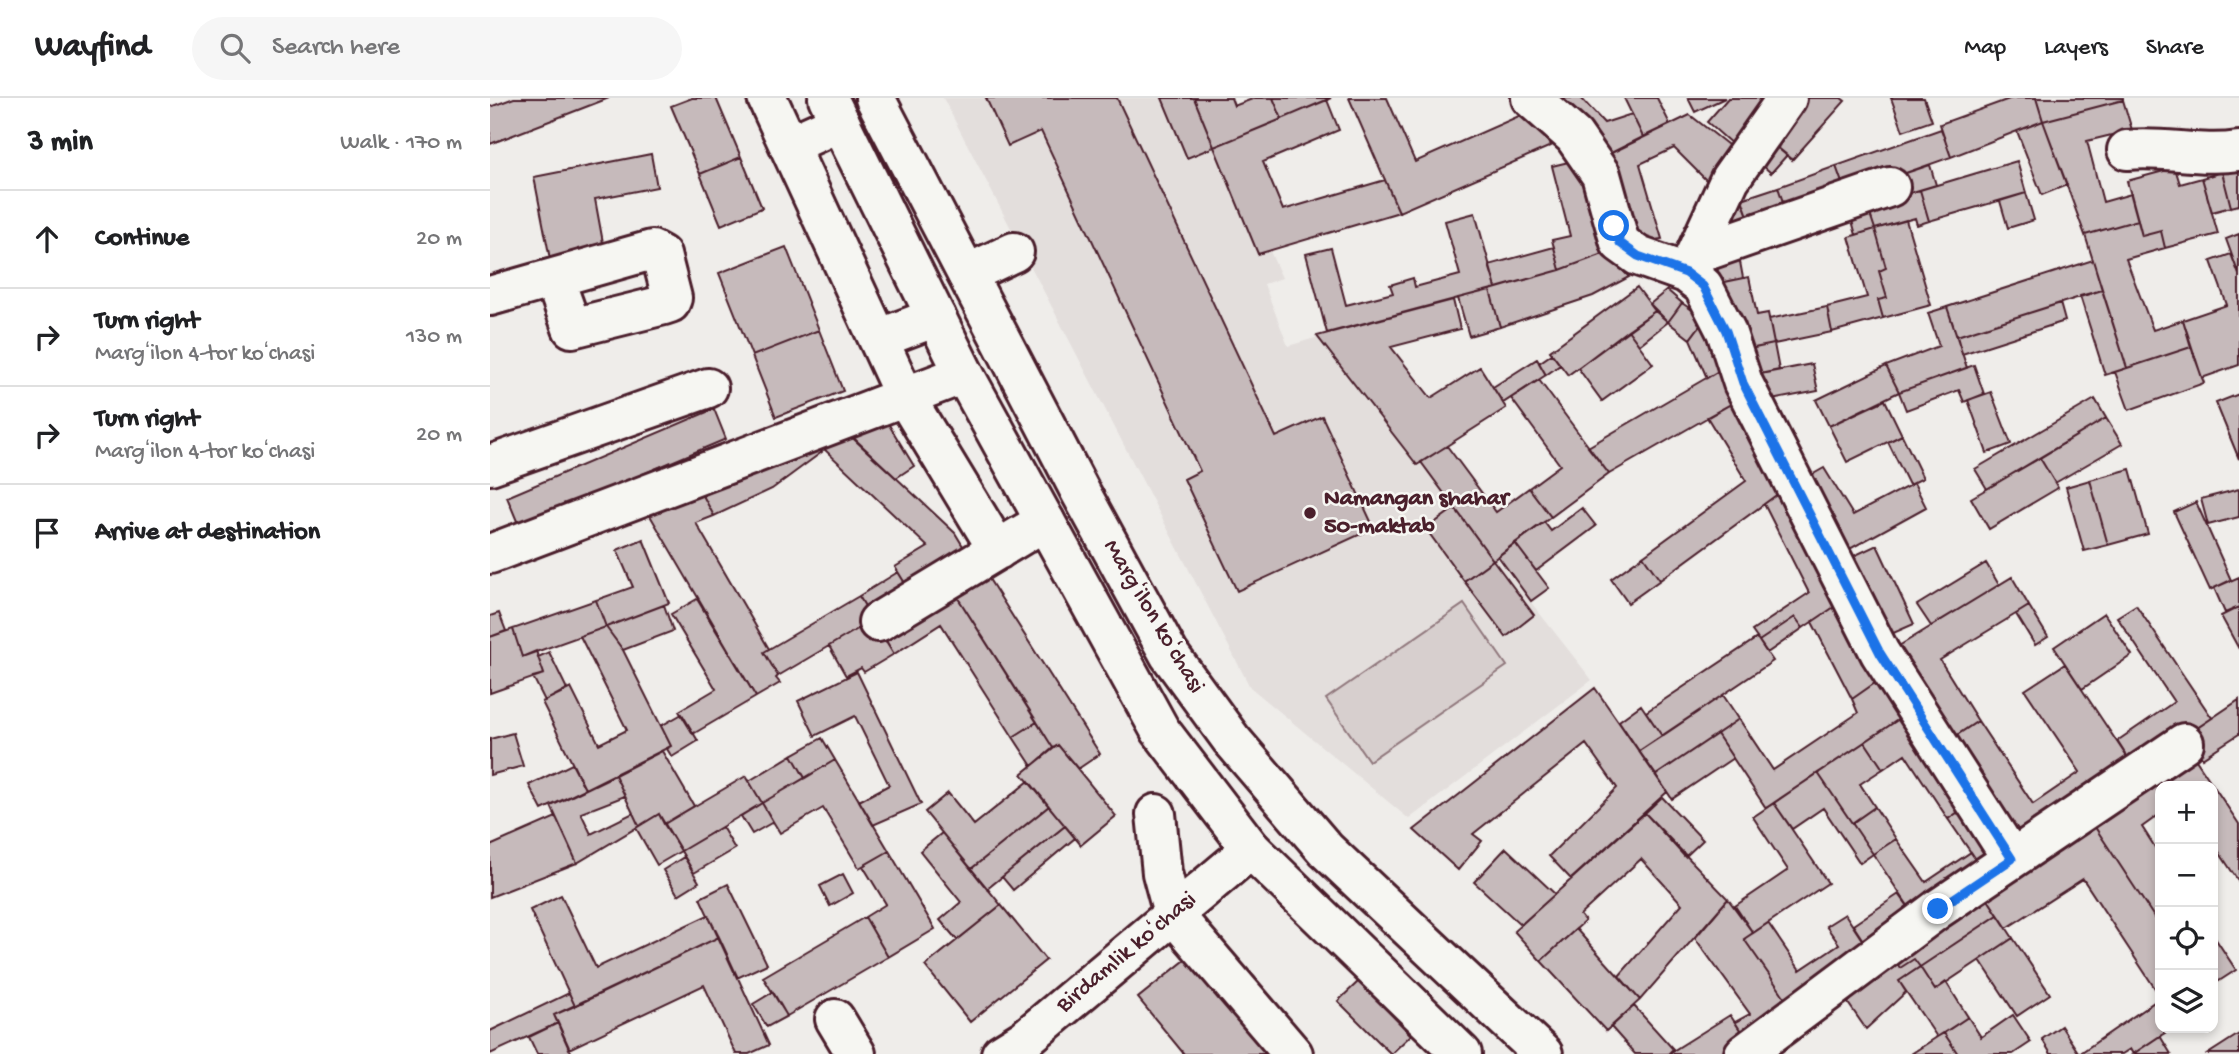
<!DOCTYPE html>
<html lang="en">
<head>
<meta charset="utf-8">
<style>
	body { margin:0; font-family:"Gochi Hand",sans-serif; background:#f6f6f6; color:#202124 }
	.controls { position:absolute; right:21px; bottom:21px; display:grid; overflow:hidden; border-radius:14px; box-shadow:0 4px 10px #0003 }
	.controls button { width:63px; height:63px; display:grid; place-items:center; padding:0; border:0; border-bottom:2px solid #e0e0e0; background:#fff; color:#202124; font:35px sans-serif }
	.stop { position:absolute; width:21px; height:21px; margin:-16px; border:5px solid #1a73e8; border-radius:50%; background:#fff }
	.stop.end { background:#1a73e8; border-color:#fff; box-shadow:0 2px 7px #0008 }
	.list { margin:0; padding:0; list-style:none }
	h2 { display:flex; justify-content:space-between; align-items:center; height:91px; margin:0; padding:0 28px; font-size:30px }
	h2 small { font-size:23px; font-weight:400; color:#757577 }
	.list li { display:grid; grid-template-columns:46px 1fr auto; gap:21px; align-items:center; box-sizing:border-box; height:98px; padding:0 28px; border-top:2px solid #e0e0e0 }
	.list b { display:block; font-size:26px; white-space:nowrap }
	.list p { margin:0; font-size:23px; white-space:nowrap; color:#757577 }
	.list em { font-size:23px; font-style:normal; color:#757577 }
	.icon { flex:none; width:38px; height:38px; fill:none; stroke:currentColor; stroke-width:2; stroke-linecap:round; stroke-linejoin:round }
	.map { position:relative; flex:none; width:1749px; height:956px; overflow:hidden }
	header { display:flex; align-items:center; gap:42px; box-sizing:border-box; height:98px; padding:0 35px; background:#fff; border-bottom:2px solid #e0e0e0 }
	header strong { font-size:33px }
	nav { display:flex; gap:38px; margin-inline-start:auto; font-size:24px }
	.search { width:490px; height:63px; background:#f6f6f6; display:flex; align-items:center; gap:18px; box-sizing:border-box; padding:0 24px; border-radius:38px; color:#757577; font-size:26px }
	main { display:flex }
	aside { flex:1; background:#fff }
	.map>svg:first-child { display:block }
	.built { fill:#e3dedc }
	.green { fill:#d7cfce; stroke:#90777c; stroke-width:2 }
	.building { fill:#c6babb; stroke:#4a1f2b; stroke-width:2 }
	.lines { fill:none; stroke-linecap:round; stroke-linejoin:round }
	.minor-casing { stroke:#4a1f2b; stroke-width:44 }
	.major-casing { stroke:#4a1f2b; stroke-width:44 }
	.minor { stroke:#f6f6f2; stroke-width:38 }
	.major { stroke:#f6f6f2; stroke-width:38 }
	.route { stroke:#1a73e8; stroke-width:9 }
	.poi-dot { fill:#4a1f2b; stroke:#f6f6f2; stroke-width:2.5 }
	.labels { text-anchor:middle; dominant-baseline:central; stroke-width:5; stroke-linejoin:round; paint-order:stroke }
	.poi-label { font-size:24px; font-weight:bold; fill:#4a1f2b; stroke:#f6f6f2; text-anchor:start }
	.street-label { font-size:24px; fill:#4a1f2b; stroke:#f6f6f2 }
</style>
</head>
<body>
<header>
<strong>Wayfind</strong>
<div class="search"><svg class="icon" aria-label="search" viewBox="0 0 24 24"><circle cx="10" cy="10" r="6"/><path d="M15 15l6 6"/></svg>Search here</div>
<nav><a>Map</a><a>Layers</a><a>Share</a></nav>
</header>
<main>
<aside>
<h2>3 min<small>Walk · 170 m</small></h2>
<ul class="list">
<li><svg class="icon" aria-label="ahead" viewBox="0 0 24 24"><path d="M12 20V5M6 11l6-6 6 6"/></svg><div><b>Continue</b></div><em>20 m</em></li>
<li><svg class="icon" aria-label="right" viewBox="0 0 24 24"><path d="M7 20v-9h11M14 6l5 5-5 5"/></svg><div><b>Turn right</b><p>Margʻilon 4-tor koʻchasi</p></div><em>130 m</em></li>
<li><svg class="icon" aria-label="right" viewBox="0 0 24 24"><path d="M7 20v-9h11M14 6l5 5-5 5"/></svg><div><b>Turn right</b><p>Margʻilon 4-tor koʻchasi</p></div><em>20 m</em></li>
<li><svg class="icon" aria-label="arrive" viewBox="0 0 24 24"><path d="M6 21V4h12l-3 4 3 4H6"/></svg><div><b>Arrive at destination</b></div></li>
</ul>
</aside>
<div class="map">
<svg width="1749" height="956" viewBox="0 0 1749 956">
	<rect width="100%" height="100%" fill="#efedea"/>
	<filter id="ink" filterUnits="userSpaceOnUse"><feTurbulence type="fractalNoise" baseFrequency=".0143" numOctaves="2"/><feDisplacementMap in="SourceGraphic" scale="14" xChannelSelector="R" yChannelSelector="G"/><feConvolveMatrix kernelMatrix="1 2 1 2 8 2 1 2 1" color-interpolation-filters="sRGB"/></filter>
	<g filter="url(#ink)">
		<path class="built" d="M453 0H711L792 180 774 186 798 248 832 238 1102 582 919 721 760 589Z"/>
		<path class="green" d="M974 506 1017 568 879 663 836 601Z"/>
		<path class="building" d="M24 0H119L0 46V9Z
			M202 0H226L251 59 210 76 181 8Z
			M496 0H627L786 339 832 318 884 430 747 493 694 381 710 373 551 33 518 48Z
			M672 0H704L724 49 697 60Z
			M704 0H741L744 8 765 0H783L792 21 724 49Z
			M783 0H841L792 21Z
			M859 0H897L925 64 1045 11 1061 48 909 114Z
			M1053 0H1091L1114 25 1142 16 1153 39 1113 59Z
			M1134 0H1167L1180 26 1153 39Z
			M1198 0H1235L1205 14Z
			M1238 0H1274L1243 47 1217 24Z
			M1312 0H1351L1355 3 1302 62 1276 40Z
			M1401 0H1434L1442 23 1413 33Z
			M1522 0H1546L1553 23 1461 59 1450 26Z
			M1546 0H1633V2L1553 23Z
			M837 2 849 32 773 64 793 112 895 82 909 114 768 156 724 49Z
			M1633 2 1642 32 1597 43 1613 104 1641 96 1648 122 1595 137 1553 23Z
			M1200 17 1242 50 1222 88 1184 50 1150 66 1172 141 1139 145 1113 59Z
			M1553 23 1577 87 1552 97 1527 33Z
			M1451 31 1461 59 1356 96 1346 68Z
			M1276 40 1297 57 1281 75 1261 57Z
			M161 56 167 89 105 101 114 150 60 161 44 79Z
			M251 59 272 110 231 127 210 76Z
			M1091 61 1116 155 1070 172 1062 142 1080 138 1062 68Z
			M1527 63 1536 95 1439 123 1430 92Z
			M1440 67 1446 87 1416 96 1410 77Z
			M1346 68 1356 96 1297 116 1288 89Z
			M1685 70 1690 86 1712 80 1728 136 1675 150 1671 133 1652 138 1637 83Z
			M1749 70V107L1741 109 1732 74Z
			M1732 74 1741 109 1722 114 1712 80Z
			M1288 89 1297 116 1262 129 1252 101Z
			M1430 92 1439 123 1427 127 1425 120 1385 131 1377 107Z
			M1249 94 1262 129 1231 140Z
			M1536 95 1544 122 1518 130 1510 103Z
			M1377 107 1385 131 1366 137 1359 112Z
			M985 115 1006 190 837 235 816 156 841 150 856 207 903 195 900 187 923 180 925 189 970 177 955 123Z
			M1416 122 1441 207 1393 220 1388 202 1397 200 1389 173 1396 170 1385 131Z
			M1648 122 1652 138 1671 133 1675 150 1636 161 1663 232 1693 222 1701 249 1637 270 1595 137Z
			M1385 131 1396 170 1389 173 1397 200 1388 202 1393 220 1342 234 1337 209 1377 199 1359 139Z
			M1749 136V177L1736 141Z
			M296 149 329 232 262 258 229 175Z
			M1064 149 1070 172 1006 190 999 167Z
			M1248 153 1253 180 1230 185 1225 157Z
			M1116 155 1139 179 1103 198 1010 229 1000 192 1070 172Z
			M1741 156 1749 177V267L1712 280 1693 222 1737 207 1721 163Z
			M1603 162 1612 192 1467 238 1457 209Z
			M1259 179 1267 217 1278 215 1284 246 1244 254 1230 185Z
			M1147 189 1165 213 1078 277 1060 253Z
			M1000 192 1010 229 979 238 968 200Z
			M1177 192 1192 205 1178 224 1160 206Z
			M1612 192 1637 270 1615 277 1590 198Z
			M963 202 970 231 901 249 941 300 990 269 1016 310 927 367 827 238Z
			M1192 205 1215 221 1200 241 1178 224Z
			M1570 205 1575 223 1472 256 1467 238Z
			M1337 209 1342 234 1284 246 1279 221Z
			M1457 209 1477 270 1409 294 1396 268 1449 248 1438 215Z
			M1165 213 1178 224 1149 247 1138 232Z
			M1215 221 1230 272 1217 280 1200 241Z
			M329 232 353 293 286 319 262 258Z
			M1138 232 1163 266 1112 303 1088 270Z
			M1284 246 1289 272 1260 278 1255 252Z
			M1701 249 1714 285 1639 312 1625 274Z
			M1062 256 1070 267 1056 277 1049 265Z
			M1047 261 1056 277 1013 305 1003 289Z
			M1322 266 1328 293 1266 305 1260 278Z
			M1484 267 1494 296 1474 304 1469 292 1416 312 1409 294Z
			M1396 268 1409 294 1339 328 1326 302Z
			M1230 272 1248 302 1119 376 1098 349Z
			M1049 282 1119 376 1061 419 1039 390 1070 367 1021 300Z
			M1501 294 1521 346 1497 355 1478 302Z
			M1749 296V361L1726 305Z
			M1605 301 1616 320 1497 391 1485 371Z
			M1248 302 1296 390 1170 482 1153 458 1256 383 1217 319Z
			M1395 302 1412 337 1357 364 1339 328Z
			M224 311 236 341 29 428 17 399Z
			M1616 320 1632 346 1565 385 1550 360Z
			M396 322 424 368 406 380 354 332Z
			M352 329 465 435 482 463 423 498 405 469 438 449 334 351Z
			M324 336 332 354 282 391 224 418 209 390Z
			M1412 337 1433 380 1419 387 1398 344Z
			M957 348 1006 414 1039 390 1061 419 1003 462 931 364Z
			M1550 360 1568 390 1499 431 1481 400Z
			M1334 370 1363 417 1424 385 1436 409 1358 452 1311 383Z
			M1640 371 1658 436 1618 447 1600 382Z
			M1600 382 1618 447 1594 453 1576 389Z
			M209 390 224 418 206 425 279 551 274 554 288 578 286 580 290 585 266 599 158 414Z
			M1296 390 1353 503 1313 530 1305 519 1269 543 1262 533 1319 495 1274 406Z
			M1749 391V419L1718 427 1711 401Z
			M1706 404 1741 482 1720 492 1684 414Z
			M965 410 1003 462 974 483 936 431Z
			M1092 410 1106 428 1046 473 1025 445 1054 424 1061 433Z
			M153 441 179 505 116 529 106 502 143 489 127 452Z
			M1025 445 1059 490 1041 503 1008 458Z
			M1387 447 1424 526 1392 540 1355 462Z
			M1153 458 1170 482 1138 505 1121 481Z
			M1003 462 1044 517 1016 539 974 483Z
			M1496 465 1509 487 1441 528 1427 507Z
			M492 470 610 656 588 671 568 647 563 650 461 489Z
			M408 474 423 498 383 522 369 498Z
			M1522 479 1539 508 1450 562 1488 623 1455 645 1399 554Z
			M1749 479V509L1735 515 1724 490Z
			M461 489 547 624 523 639 451 526 404 556 391 534Z
			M369 498 383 522 288 578 274 554Z
			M207 501 266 599 203 636 189 613 226 591 181 516Z
			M106 502 116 529 32 559 23 531Z
			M1353 503 1395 578 1362 601 1322 524Z
			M174 507 183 533 133 552 116 529Z
			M1646 507 1722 620 1645 671 1627 643 1684 604 1627 519Z
			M1539 508 1558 539 1545 547 1526 516Z
			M1749 509V551L1731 518Z
			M9 515 16 533 0 539V518Z
			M1614 515 1642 557 1592 591 1564 549Z
			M1305 519 1313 530 1277 555 1269 543Z
			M383 522 404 556 374 574 371 570 356 578 339 548Z
			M116 529 133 552 181 648 95 691 52 604 81 590 109 646 137 632 90 538Z
			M23 531 32 559 46 553 54 576 0 595V539Z
			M1267 540 1283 563 1172 638 1156 614Z
			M59 554 77 591 55 603 43 579 54 576 48 559Z
			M1575 566 1645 671 1525 751 1455 645 1488 623 1543 706 1590 674 1535 592Z
			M367 574 431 706 383 727 369 703 399 687 365 618 325 638 308 603Z
			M1395 578 1418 615 1276 710 1227 636 1249 621 1283 672 1368 615 1362 601Z
			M1105 590 1177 694 1081 781 1059 758 1127 690 1096 646 983 736 992 743 968 772 924 732Z
			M1233 597 1249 621 1166 677 1149 653Z
			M1749 602V636L1712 660 1697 637Z
			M1151 607 1172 638 1149 653 1129 623Z
			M1418 615 1480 706 1458 721 1415 656 1393 671 1375 644Z
			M192 616 208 643 182 659 177 651 181 648 171 628Z
			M547 624 563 650 542 668 523 639Z
			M23 635 33 668 0 677V641Z
			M1227 636 1243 660 1182 701 1166 677Z
			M332 640 345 662 315 680 302 657Z
			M1375 644 1393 671 1370 686 1385 709 1362 725 1328 675Z
			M568 647 626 718 591 747 532 676Z
			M172 653 204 708 174 726 169 716 149 728 125 677Z
			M1702 656 1749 726V784L1723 745V688H1670V716L1652 729 1670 757V828L1601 723Z
			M302 657 315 680 272 705 259 683Z
			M345 662 399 753 369 770 333 710 290 735 272 705Z
			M82 666 95 691 52 712 39 687Z
			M1328 675 1383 756 1370 765 1333 710 1302 731 1284 705Z
			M125 677 135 698 91 715 101 736 143 715 149 728 87 765 61 708Z
			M256 678 272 705 191 753 174 726Z
			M539 683 559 708 481 771 435 714 458 695 484 727Z
			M1172 699 1213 742 1195 759 1155 715Z
			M272 705 283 724 262 736 251 718Z
			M1284 705 1338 785 1263 835 1245 808 1298 772 1263 719Z
			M1480 706 1514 758 1493 772 1458 721Z
			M559 708 575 728 497 791 481 771Z
			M1385 709 1406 741 1383 756 1362 725Z
			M1155 715 1238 801 1150 902 1129 878 1192 806 1151 761 1090 817 1095 823 1051 863 1024 833Z
			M169 716 191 753 167 767 146 730Z
			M66 719 87 765 0 799V748Z
			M1601 723 1670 828V898L1593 781 1517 830 1493 794Z
			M575 728 585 740 523 792 512 779Z
			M232 729 245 751 204 775 191 753Z
			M452 735 511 807 467 842 450 822 471 804 430 753Z
			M1406 741 1436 784 1481 754 1493 772 1425 818 1383 756Z
			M1016 750 1065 796 1031 827 984 784Z
			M399 753 445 831 398 859 375 819 396 806 373 768Z
			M194 759 209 784 188 797 173 772Z
			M353 776 363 795 340 808 330 788Z
			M238 786 277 866 247 880 210 800Z
			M1493 794 1508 817 1430 869 1424 861 1410 870 1400 855Z
			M1409 796 1425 818 1378 850 1363 827Z
			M71 797 106 870 218 817 229 839 85 908 40 812Z
			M1238 801 1263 835 1254 841 1303 911 1256 941 1245 924 1260 916 1205 840Z
			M511 807 556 862 480 924 435 868Z
			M1355 816 1382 857 1303 911 1254 841 1278 825 1310 872 1349 846 1336 828Z
			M1508 817 1523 840 1445 892 1430 869Z
			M375 819 398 859 297 918 273 879Z
			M1086 831 1150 902 1116 933 1051 863Z
			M1723 837 1746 872 1723 887Z
			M229 839 279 947 259 956H246L214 887 79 951 64 917Z
			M1523 840 1560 896 1527 918 1490 862Z
			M709 851 794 956H694L648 900Z
			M1400 855 1410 870 1424 861 1430 869 1409 883 1416 894 1376 931 1358 905Z
			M1430 869 1445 892 1456 884 1478 919 1447 939 1409 883Z
			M869 883 921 937 901 956 848 903Z
			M283 894 297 918 277 929 263 906Z
			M79 895 85 908 64 917 68 925 0 956V933Z
			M1670 900V921L1667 923 1675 935 1670 938 1643 956 1640 951 1632 956H1589Z
			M1144 908 1183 951 1178 956H1145L1121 929Z
			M1240 917 1256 941 1231 956H1178Z
			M1523 917 1541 944 1523 956H1468L1454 935 1478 919 1491 939Z
			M68 925 82 956H47L39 939Z
			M1571 928 1588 954 1589 956H1561L1552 941Z
			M1454 935 1468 956H1421L1447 939Z
			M1749 936V956H1718Z
			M1670 938 1681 956H1643Z"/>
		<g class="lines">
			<defs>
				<path id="minor" d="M277 0 414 297 508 452
					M1041 0 1084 38 1111 77 1130 145 1148 158 1196 175 1213 188 1236 233 1253 285 1390 555 1522 761 1448 811 1254 956
					M299 47 350 24
					M1637 52C1675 48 1711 59 1749 53
					M1207 156 1400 89
					M1199 170 1240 81 1297 0
					M477 176 524 154
					M0 198 162 152 171 157 182 200 180 205 174 207 82 230 64 180
					M388 241 446 219
					M0 367 218 290
					M0 456 474 276
					M388 524 555 423
					M666 716 672 775 683 816 803 956
					M1522 761 1694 645
					M345 921 366 956
					M511 956 535 941 761 751"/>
				<path id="major" d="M338 0 474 276 670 632 761 751 972 956
					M385 0 591 395 679 556 741 641 836 752 1053 956"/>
			</defs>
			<use href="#minor" class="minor-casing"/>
			<use href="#major" class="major-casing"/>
			<use href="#minor" class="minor"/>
			<use href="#major" class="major"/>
		</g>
	</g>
	<g class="lines" filter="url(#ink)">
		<path class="route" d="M1124 128 1130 145 1148 158 1196 175 1213 188 1236 233 1253 285 1390 555 1522 761 1448 811"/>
	</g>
	<circle class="poi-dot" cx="820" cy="415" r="7"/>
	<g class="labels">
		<g class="poi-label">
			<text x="834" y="401">Namangan shahar<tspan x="834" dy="28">50-maktab</tspan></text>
		</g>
		<g class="street-label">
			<text transform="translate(663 519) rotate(59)">Margʻilon koʻchasi</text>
			<text transform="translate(637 855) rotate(-40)">Birdamlik koʻchasi</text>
		</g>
	</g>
</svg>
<div class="controls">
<button>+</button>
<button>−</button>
<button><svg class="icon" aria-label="locate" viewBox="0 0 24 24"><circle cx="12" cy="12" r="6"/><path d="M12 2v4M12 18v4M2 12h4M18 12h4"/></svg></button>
<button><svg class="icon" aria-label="layers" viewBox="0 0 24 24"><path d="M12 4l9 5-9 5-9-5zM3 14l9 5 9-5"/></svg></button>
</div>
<div class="stop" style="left:1124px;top:128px"></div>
<div class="stop end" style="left:1448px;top:811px"></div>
</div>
</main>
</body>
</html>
